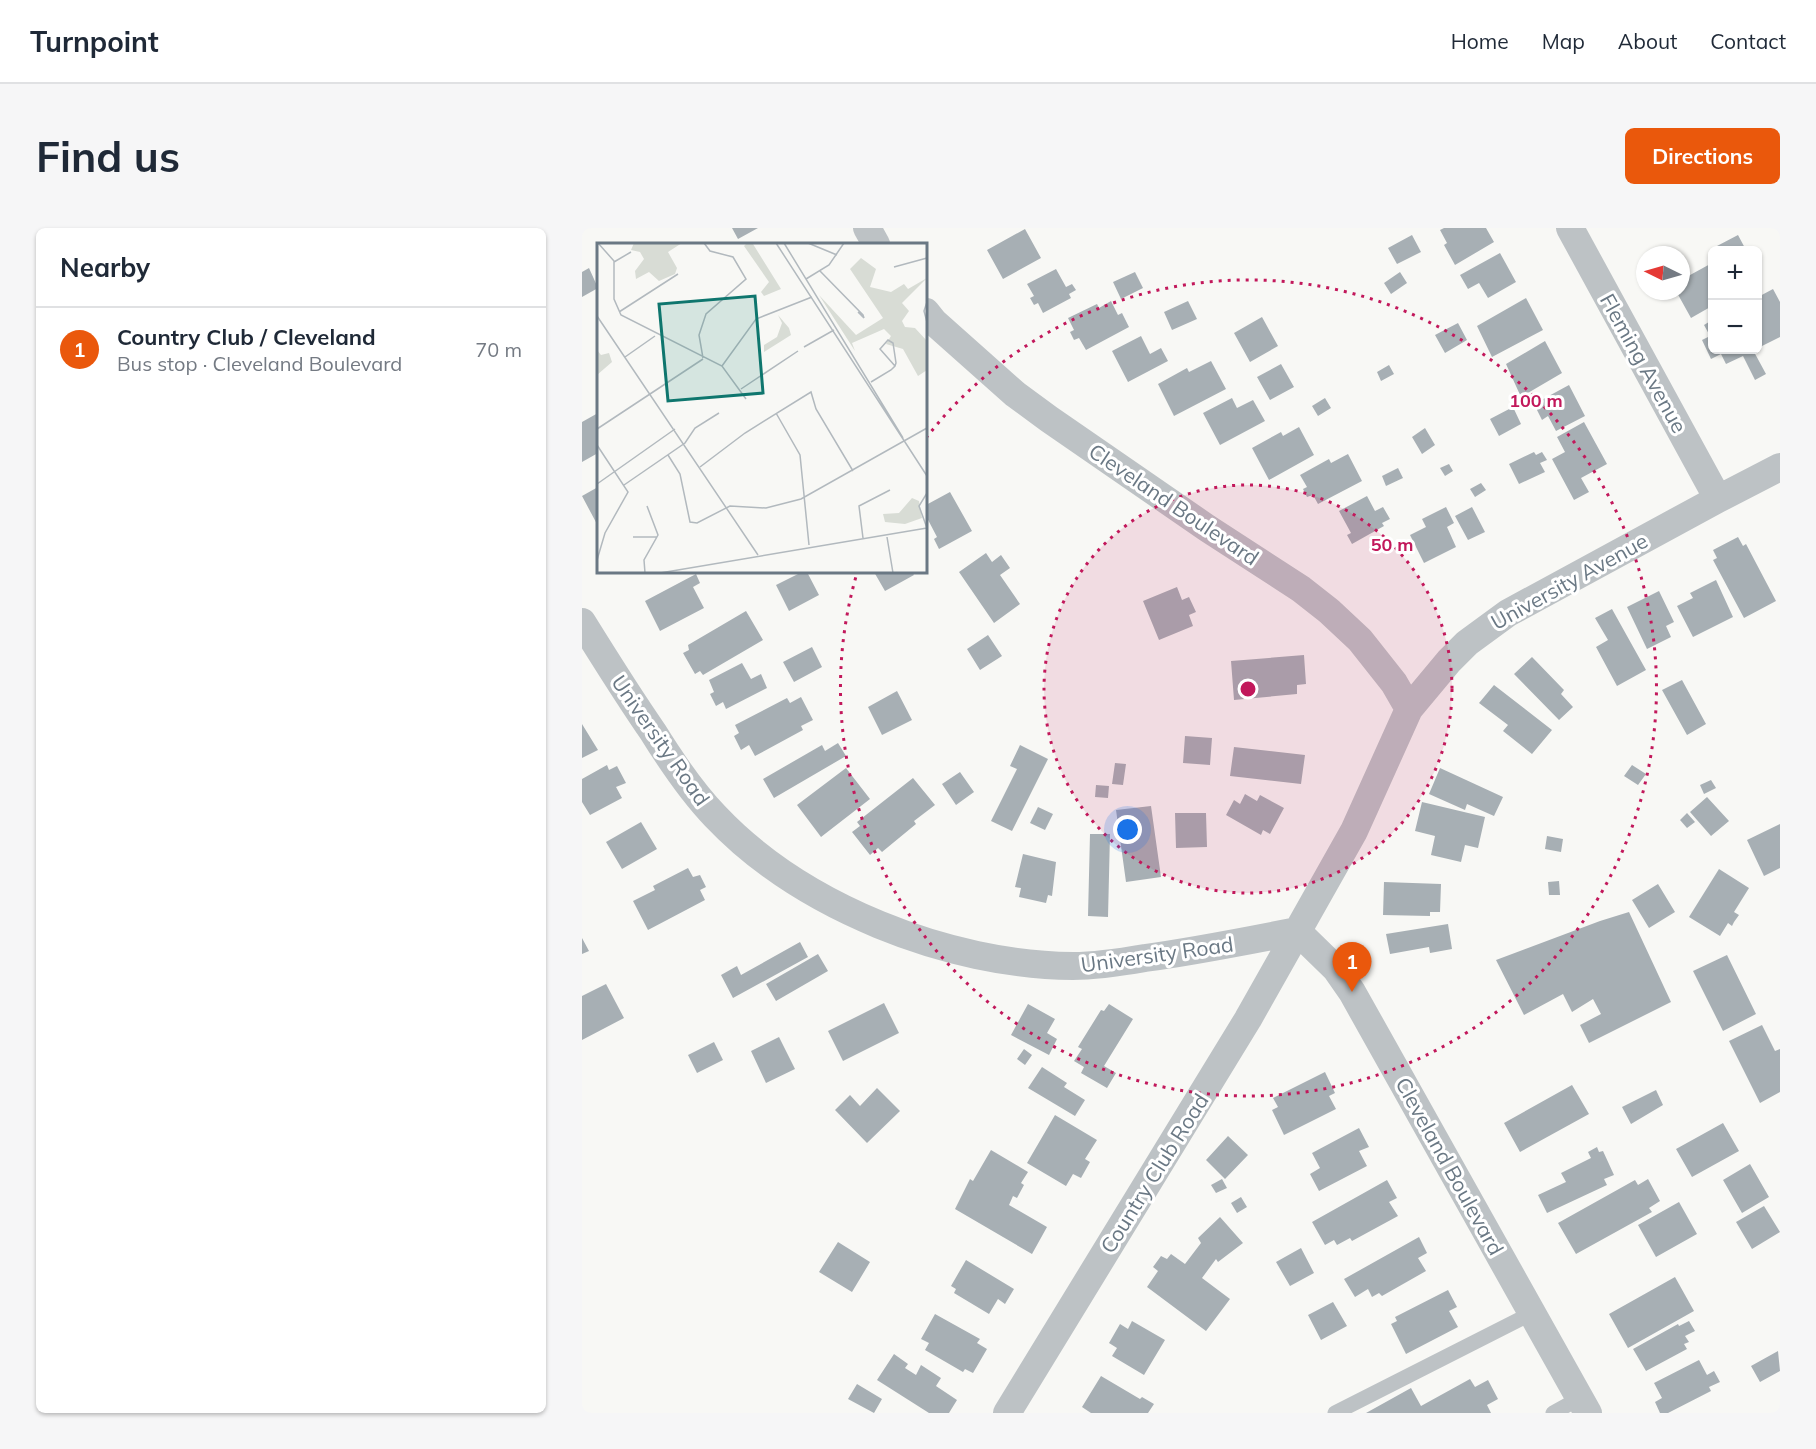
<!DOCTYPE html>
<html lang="en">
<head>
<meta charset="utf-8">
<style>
	body { margin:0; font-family:Mulish,sans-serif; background:#f6f6f7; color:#1f2937 }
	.controls { position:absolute; right:18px; top:18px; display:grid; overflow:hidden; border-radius:9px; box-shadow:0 2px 4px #0004 }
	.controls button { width:54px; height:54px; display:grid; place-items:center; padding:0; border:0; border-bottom:2px solid #e0e1e3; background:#fff; color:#1f2937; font:30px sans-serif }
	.compass { position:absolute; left:1054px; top:18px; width:54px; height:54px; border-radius:50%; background:#fff; box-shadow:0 2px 4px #0004; rotate:275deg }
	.you { position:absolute; left:546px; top:602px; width:21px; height:21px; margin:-15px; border:4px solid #fff; border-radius:50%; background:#1a73e8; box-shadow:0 0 0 9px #1a73e833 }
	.badge { display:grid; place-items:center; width:39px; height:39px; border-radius:50%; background:#ea580c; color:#fff; font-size:20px; font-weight:700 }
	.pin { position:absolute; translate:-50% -50px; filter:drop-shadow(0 2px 3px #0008) }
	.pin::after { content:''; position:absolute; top:32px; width:21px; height:18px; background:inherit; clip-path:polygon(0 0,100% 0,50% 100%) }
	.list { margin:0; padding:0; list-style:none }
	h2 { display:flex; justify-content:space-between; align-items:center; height:78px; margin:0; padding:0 24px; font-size:26px }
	h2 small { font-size:20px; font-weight:400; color:#747a83 }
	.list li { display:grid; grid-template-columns:39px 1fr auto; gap:18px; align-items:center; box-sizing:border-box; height:84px; padding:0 24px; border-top:2px solid #e0e1e3 }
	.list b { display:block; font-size:22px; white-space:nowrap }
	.list p { margin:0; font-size:20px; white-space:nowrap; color:#747a83 }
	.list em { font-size:20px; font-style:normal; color:#747a83 }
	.map { position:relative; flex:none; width:1198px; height:1185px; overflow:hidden; border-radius:9px }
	header { display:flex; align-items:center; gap:36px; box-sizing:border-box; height:84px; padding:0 30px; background:#fff; border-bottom:2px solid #e0e1e3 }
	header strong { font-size:28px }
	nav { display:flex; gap:33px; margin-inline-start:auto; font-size:21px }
	.intro { display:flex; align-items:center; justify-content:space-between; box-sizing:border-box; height:144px; padding:0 36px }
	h1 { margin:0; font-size:42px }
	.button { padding:15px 27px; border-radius:9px; background:#ea580c; color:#fff; font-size:21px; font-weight:700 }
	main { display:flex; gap:36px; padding:0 36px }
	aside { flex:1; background:#fff; border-radius:9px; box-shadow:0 2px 4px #0004 }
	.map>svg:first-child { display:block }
	.building { fill:#a7afb4 }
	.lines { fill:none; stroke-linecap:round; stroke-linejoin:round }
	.lane { stroke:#bdc2c5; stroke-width:15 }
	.street { stroke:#bdc2c5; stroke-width:28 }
	.ring { fill:none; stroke:#c2185b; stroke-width:3; stroke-dasharray:3 6 }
	.labels { text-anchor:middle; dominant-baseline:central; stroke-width:6; stroke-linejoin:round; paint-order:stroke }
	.street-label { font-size:21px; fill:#6a7884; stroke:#fff }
	.inset-road { fill:none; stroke:#b2b9be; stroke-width:1.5 }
	.view { fill:#0f766e; fill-opacity:0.15; stroke:#0f766e; stroke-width:3 }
	.inset-edge { fill:none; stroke:#6a7884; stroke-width:3 }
	.centre { fill:#c2185b; stroke:#fff; stroke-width:3 }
	.ring-label { font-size:18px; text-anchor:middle; font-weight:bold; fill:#c2185b; stroke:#fff; stroke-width:6; stroke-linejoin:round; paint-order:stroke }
</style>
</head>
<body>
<header>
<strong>Turnpoint</strong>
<nav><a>Home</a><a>Map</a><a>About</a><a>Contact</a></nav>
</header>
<div class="intro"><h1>Find us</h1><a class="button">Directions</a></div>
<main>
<aside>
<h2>Nearby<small></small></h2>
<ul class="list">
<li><span class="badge">1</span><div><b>Country Club / Cleveland</b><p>Bus stop · Cleveland Boulevard</p></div><em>70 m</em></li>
</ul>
</aside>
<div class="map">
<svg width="1198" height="1185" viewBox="0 0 1198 1185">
	<rect width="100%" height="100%" fill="#f8f8f5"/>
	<path class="building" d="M150 0H176L156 11Z
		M862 0H904L912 14 873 37 862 17 865 15 858 2Z
		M443 1 459 30 421 51 405 22Z
		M830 7 839 24 815 36 806 20Z
		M1156 7 1164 22H1137L1135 18Z
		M918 25 934 54 906 70 897 55 886 61 878 47Z
		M1130 35V78L1109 90 1094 63H1099V52Z
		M7 40 16 60 0 69V44Z
		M474 41 484 59 490 56 494 62 487 66 489 70 461 85 456 75 452 77 448 70 452 68 445 56Z
		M553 44 561 60 539 71 531 54Z
		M818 44 825 55 809 66 802 55Z
		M1191 61 1198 74V109L1176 120V69Z
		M944 70 961 102 910 129 895 98Z
		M529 73 536 87 540 85 547 99 504 122 497 110 492 112 488 104 492 102 486 90 515 76 517 80Z
		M606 73 615 91 590 102 582 84Z
		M680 89 696 118 668 134 652 105Z
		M1130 92V122H1171L1184 146 1173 152 1161 128 1144 136 1139 126 1129 131 1120 112 1128 108 1122 97Z
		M876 95 885 112 863 125 853 107Z
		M559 108 568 126 579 120 586 133 546 154 530 123Z
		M963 113 980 145 939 169 924 136Z
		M629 133 644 161 592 188 576 156 605 140 607 144Z
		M699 136 712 159 688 172 675 149Z
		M807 137 812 146 799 153 795 144Z
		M987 157 1003 188 974 203 966 188 960 192 952 176Z
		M650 170 655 180 671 172 683 193 638 217 621 185Z
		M743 170 749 180 736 188 730 178Z
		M931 179 939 196 917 208 908 191Z
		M16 185V225L0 234V194Z
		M1002 194 1025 236 999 250 1007 264 992 272 970 231 983 224 975 209Z
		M717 199 732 227 687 252 670 220 699 204 701 208Z
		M843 200 853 217 840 226 830 209Z
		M952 224 954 227 960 224 965 232 958 235 963 244 937 256 927 236Z
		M766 226 780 253 736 276 731 267 725 269 721 261 725 259 718 247 747 231 749 235Z
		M867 236 871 243 863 248 858 240Z
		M816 240 821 250 804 258 800 248Z
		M899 255 904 262 893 269 888 261Z
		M16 259V298L0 268Z
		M368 264 390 303 357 321 352 311 355 309 344 288V277Z
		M785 268 793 283 801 279 808 291 800 295 802 298 770 316 765 307 769 305 757 283Z
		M864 279 872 295 865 299 874 319 842 335 828 307 844 299 840 291Z
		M890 279 903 304 886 312 873 288Z
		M1156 309 1161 318 1164 316 1194 373 1162 390 1131 332 1135 330 1131 322Z
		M404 325 410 334 419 327 428 340 418 347 438 376 412 395 377 344Z
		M220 344H225L237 367 207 383 194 357Z
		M292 344H330L332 347 303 363Z
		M114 346 118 355 111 359 122 380 78 403 63 373Z
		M1134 352 1151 389 1111 409 1095 378 1111 370 1108 365Z
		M595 359 600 372 607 369 614 384 607 387 611 398 577 412 561 373Z
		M1077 363 1092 394 1084 398 1089 409 1065 421 1045 379Z
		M1030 381 1064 442 1035 458 1014 419 1026 412 1013 390Z
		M164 383 181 412 121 447 118 443 113 446 101 425 107 422 106 417Z
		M406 407 420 428 398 442 385 421Z
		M230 419 240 439 212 454 201 434Z
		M722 427 724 456 715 457V466L652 472 649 433Z
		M950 429 982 462 979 466 991 479 977 492 932 446Z
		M160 435 169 451 179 446 185 460 144 481 141 474 134 478 128 466 132 464 127 452Z
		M1100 452 1124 496 1105 507 1080 462Z
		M912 457 970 502 950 526 921 503 926 497 897 475Z
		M315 463 330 492 300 507 286 479Z
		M219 469 231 492 219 498 221 502 173 528 167 517 159 522 152 508 157 505 153 497 205 470 208 475Z
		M0 496 16 522 0 530Z
		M603 508 630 510 628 537 601 535Z
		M256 515 264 528 192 570 181 551 240 517 243 523Z
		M438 517 466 531 430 603 409 593 435 541 428 538Z
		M652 519 723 527 719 556 648 548Z
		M533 535 544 536 541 557 530 556Z
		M25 537 27 542 35 538 44 555 34 559 40 570 8 587 0 574V551Z
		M1050 537 1064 546 1056 557 1042 548Z
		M264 540 288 571 239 609 215 577Z
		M858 540 921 569 912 588 885 576 883 582 847 566Z
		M378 544 392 564 374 577 360 556Z
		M331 550 353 577 332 593 334 596 300 624 296 620 288 627 270 604 278 598 275 594Z
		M1129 552 1134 560 1122 566 1118 557Z
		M514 557 527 558 526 570 513 569Z
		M663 566 675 573 678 567 702 580 688 606 681 602 679 607 644 587 652 572 658 576Z
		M1125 569 1147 593 1129 608 1108 584Z
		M840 574 903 589 896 620 883 617 879 634 849 627 853 608 833 603Z
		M569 578 579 649 544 654 534 582Z
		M456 579 471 586 463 602 448 595Z
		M593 585H624L625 619 594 620Z
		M1105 585 1113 594 1105 600 1098 592Z
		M59 594 75 621 40 641 24 614Z
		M1198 596V640L1182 648 1165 612Z
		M508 606H528L526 689 506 688Z
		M965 608 981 611 979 624 963 621Z
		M441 626 474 634 470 668 466 667 464 675 437 669 439 660 433 659Z
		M106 640 111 649 118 647 124 659 118 662 123 672 66 702 51 673 73 662 71 658Z
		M1137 641 1167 660 1152 684 1157 687 1152 694 1150 698 1146 695 1138 708 1107 689Z
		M977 653 978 667H967L966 654Z
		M802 654 859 656 858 684H848V688L801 687Z
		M1076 656 1093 684 1067 700 1050 672Z
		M1047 684 1089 774 1007 815 998 797 1019 786 1011 771 990 784 981 766 942 787 914 732 1018 693Z
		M866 696 870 721 848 725 847 719 808 726 804 706Z
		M0 710 7 723 0 726Z
		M218 714 226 729 151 770 139 747 155 738 159 747Z
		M236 726 246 743 194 773 184 756Z
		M1145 727 1174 786 1141 803 1111 743Z
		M24 756 42 790 0 812V768Z
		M302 775 317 805 261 833 246 803Z
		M446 776 473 791 465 805 475 811 467 827 429 807Z
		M527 776 551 791 522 838 534 845 525 860 499 845 502 839 492 833 500 821 496 819 519 782 522 783Z
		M1180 797 1193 823 1198 821V864L1178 875 1147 813Z
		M197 809 213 841 184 855 169 823Z
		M132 814 141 832 115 845 106 827Z
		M442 821 450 827 443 837 435 831Z
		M460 839 485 855 482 859 503 872 493 888 446 860Z
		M743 844 753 865 747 868 754 881 702 907 690 882 696 879 691 870Z
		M990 857 1007 886 938 924 922 895Z
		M295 860 318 883 285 915 253 882 268 867 278 878Z
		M1074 862 1081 877 1049 896 1040 879Z
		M473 887 515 912 503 931 508 934 499 950 491 946 484 958 445 935Z
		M1141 895 1157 923 1110 949 1094 921Z
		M777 900 787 919 777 923 785 938 737 963 728 946 738 940 730 925Z
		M646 908 666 927 643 951 624 932Z
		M1015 919 1017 924 1021 923 1032 947 1022 951 1025 957 965 985 956 967 984 954 979 945 1009 930 1006 924Z
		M409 922 446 944 439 955 442 957 435 970 431 968 427 977 465 999 450 1026 373 981 388 951 391 953Z
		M1168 936 1187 969 1160 985 1141 952Z
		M640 951 645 960 634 965 629 957Z
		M1066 951 1078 973 1067 980 1070 984 994 1026 976 995 1053 952 1056 957Z
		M805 952 815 970 807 974 816 988 770 1013 768 1010 755 1017 752 1012 743 1017 730 994Z
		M659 969 665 979 655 985 649 975Z
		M1097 974 1115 1006 1074 1029 1056 997Z
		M1182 978 1198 1004 1170 1021 1154 994Z
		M638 989 661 1015 636 1034 634 1031 620 1050 648 1071 624 1103 565 1059 576 1043 571 1039 579 1028 585 1031 589 1026 603 1036 619 1015 616 1010Z
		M837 1009 845 1025 836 1030 844 1043 800 1068 797 1065 790 1069 786 1061 773 1069 762 1051Z
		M256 1014 288 1034 270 1064 237 1044Z
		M719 1020 732 1045 708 1058 694 1034Z
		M384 1032 432 1061 423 1076 416 1071 407 1086 372 1065 374 1061 369 1058Z
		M1093 1049 1112 1083 1046 1120 1027 1086Z
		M866 1062 875 1079 867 1083 876 1099 824 1126 809 1096 815 1093 813 1089Z
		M751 1074 765 1098 739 1112 726 1087Z
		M353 1086 398 1111 395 1115 405 1121 391 1145 383 1141 381 1144 343 1122 347 1115 339 1111Z
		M550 1093 583 1112 562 1147 530 1128 535 1120 527 1115 538 1096 546 1101Z
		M1107 1093 1113 1103 1103 1108 1107 1114 1102 1116 1105 1121 1064 1143 1051 1121 1096 1096 1097 1098Z
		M1196 1123 1198 1143 1178 1154 1169 1138Z
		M312 1126 326 1136 323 1140 334 1147 339 1137 359 1150 354 1158 375 1172 367 1185H347L295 1152Z
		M1117 1132 1125 1147 1132 1143 1138 1154 1127 1159 1129 1163 1086 1185H1078L1073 1174 1080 1170 1072 1155Z
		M519 1148 558 1171 560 1169 572 1176 566 1185H509L500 1179Z
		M888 1151 893 1159 906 1152 916 1171 905 1177 909 1185H784L829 1160 839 1178Z
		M275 1156 300 1171 292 1185 266 1171Z"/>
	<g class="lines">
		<path class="lane" d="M753 1185 950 1085
			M971 1185 998 1170"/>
		<path class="street" d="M285 0 294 16
			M988 0 1136 271
			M344 84 352 94 433 166 467 191 625 300 719 361 747 383 778 412 812 455 827 481
			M0 394C23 431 46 468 71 504 89 533 109 563 133 588 219 679 366 737 491 738 515 738 540 734 563 730 614 723 664 713 715 703
			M715 703 754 741 770 764 1006 1185
			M425 1185 666 791 772 603 827 481 867 433 885 415 926 385 1136 271 1198 239"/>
	</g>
	<circle cx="666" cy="461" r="204" fill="#c2185b" fill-opacity=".12"/>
	<g class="ring">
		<circle cx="666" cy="461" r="204"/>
		<path d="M344 210A408 408 0 1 1 275 345"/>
	</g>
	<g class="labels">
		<g class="street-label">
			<text transform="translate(1062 135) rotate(61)">Fleming Avenue</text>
			<text transform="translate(592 276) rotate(34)">Cleveland Boulevard</text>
			<text transform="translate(987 353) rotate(-29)">University Avenue</text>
			<text transform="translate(79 512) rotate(55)">University Road</text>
			<text transform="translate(575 726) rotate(-8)">University Road</text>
			<text transform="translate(868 938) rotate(61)">Cleveland Boulevard</text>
			<text transform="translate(572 945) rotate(-58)">Country Club Road</text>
		</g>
	</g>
	<g transform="translate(15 15)">
		<rect width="330" height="330" fill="#f8f8f5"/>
		<path d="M37 0H85L71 9 80 25 78 31 62 38 52 29 39 36 38 28 47 16 43 9 34 7ZM150 0 156 1 184 46 167 53 164 49 172 39 147 3ZM264 15 279 26 273 44 294 49 307 41 311 46 330 35 305 60 312 68 305 78 308 84 318 85 330 98V127L321 133 306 106 289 101 294 93 287 86 255 100 258 108 222 52 259 92 286 75 253 26ZM181 72 192 85 194 92 167 109V102L180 94 185 80ZM0 107 4 112 12 110 15 119 0 132ZM315 255 322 258 325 275 308 281 288 279 286 271 302 270Z" fill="#d8dcd5"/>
		<path class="inset-road" d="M1 0 17 18V56L24 72 125 123 149 156M179 0 330 233M187 0 306 195M211 0 240 12M17 19 34 9M297 24 330 15M223 28 266 72 267 75 261 69M209 36 232 22 247 0M330 59 327 68 330 79M22 69 81 31M0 73 161 312M207 104 237 87M28 114 58 93M106 115 102 92 109 71 149 36 136 14 113 8 107 0M125 123 159 76 215 54M274 139 294 127 298 123 299 120 296 100 291 97 283 106 298 123M144 146 201 108M179 170 203 212 212 302M0 186 106 116M0 202 31 249 8 290 0 317M71 212 83 231 93 279 100 280 133 263 169 265 204 256 330 185M103 224 148 190 214 149 219 166 256 228M0 241 78 186M27 242 88 200 98 185 122 170M330 285 322 263 330 250M36 294H60M290 294 296 330M266 295 262 263 293 247M48 330 47 317 61 292 50 263M63 330 330 285"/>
		<path class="view" d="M158 53 166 150 71 158 62 61Z"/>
		<rect width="330" height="330" class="inset-edge"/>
	</g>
	<circle cx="666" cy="461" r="9" class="centre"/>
	<g class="ring-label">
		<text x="954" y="179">100 m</text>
		<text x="810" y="323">50 m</text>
	</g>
</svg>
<div class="controls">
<button>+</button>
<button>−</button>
</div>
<svg class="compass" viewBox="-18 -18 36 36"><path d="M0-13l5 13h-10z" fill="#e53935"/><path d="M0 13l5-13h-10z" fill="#747a83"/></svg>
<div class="you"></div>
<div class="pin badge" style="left:770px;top:764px">1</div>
</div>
</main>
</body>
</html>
